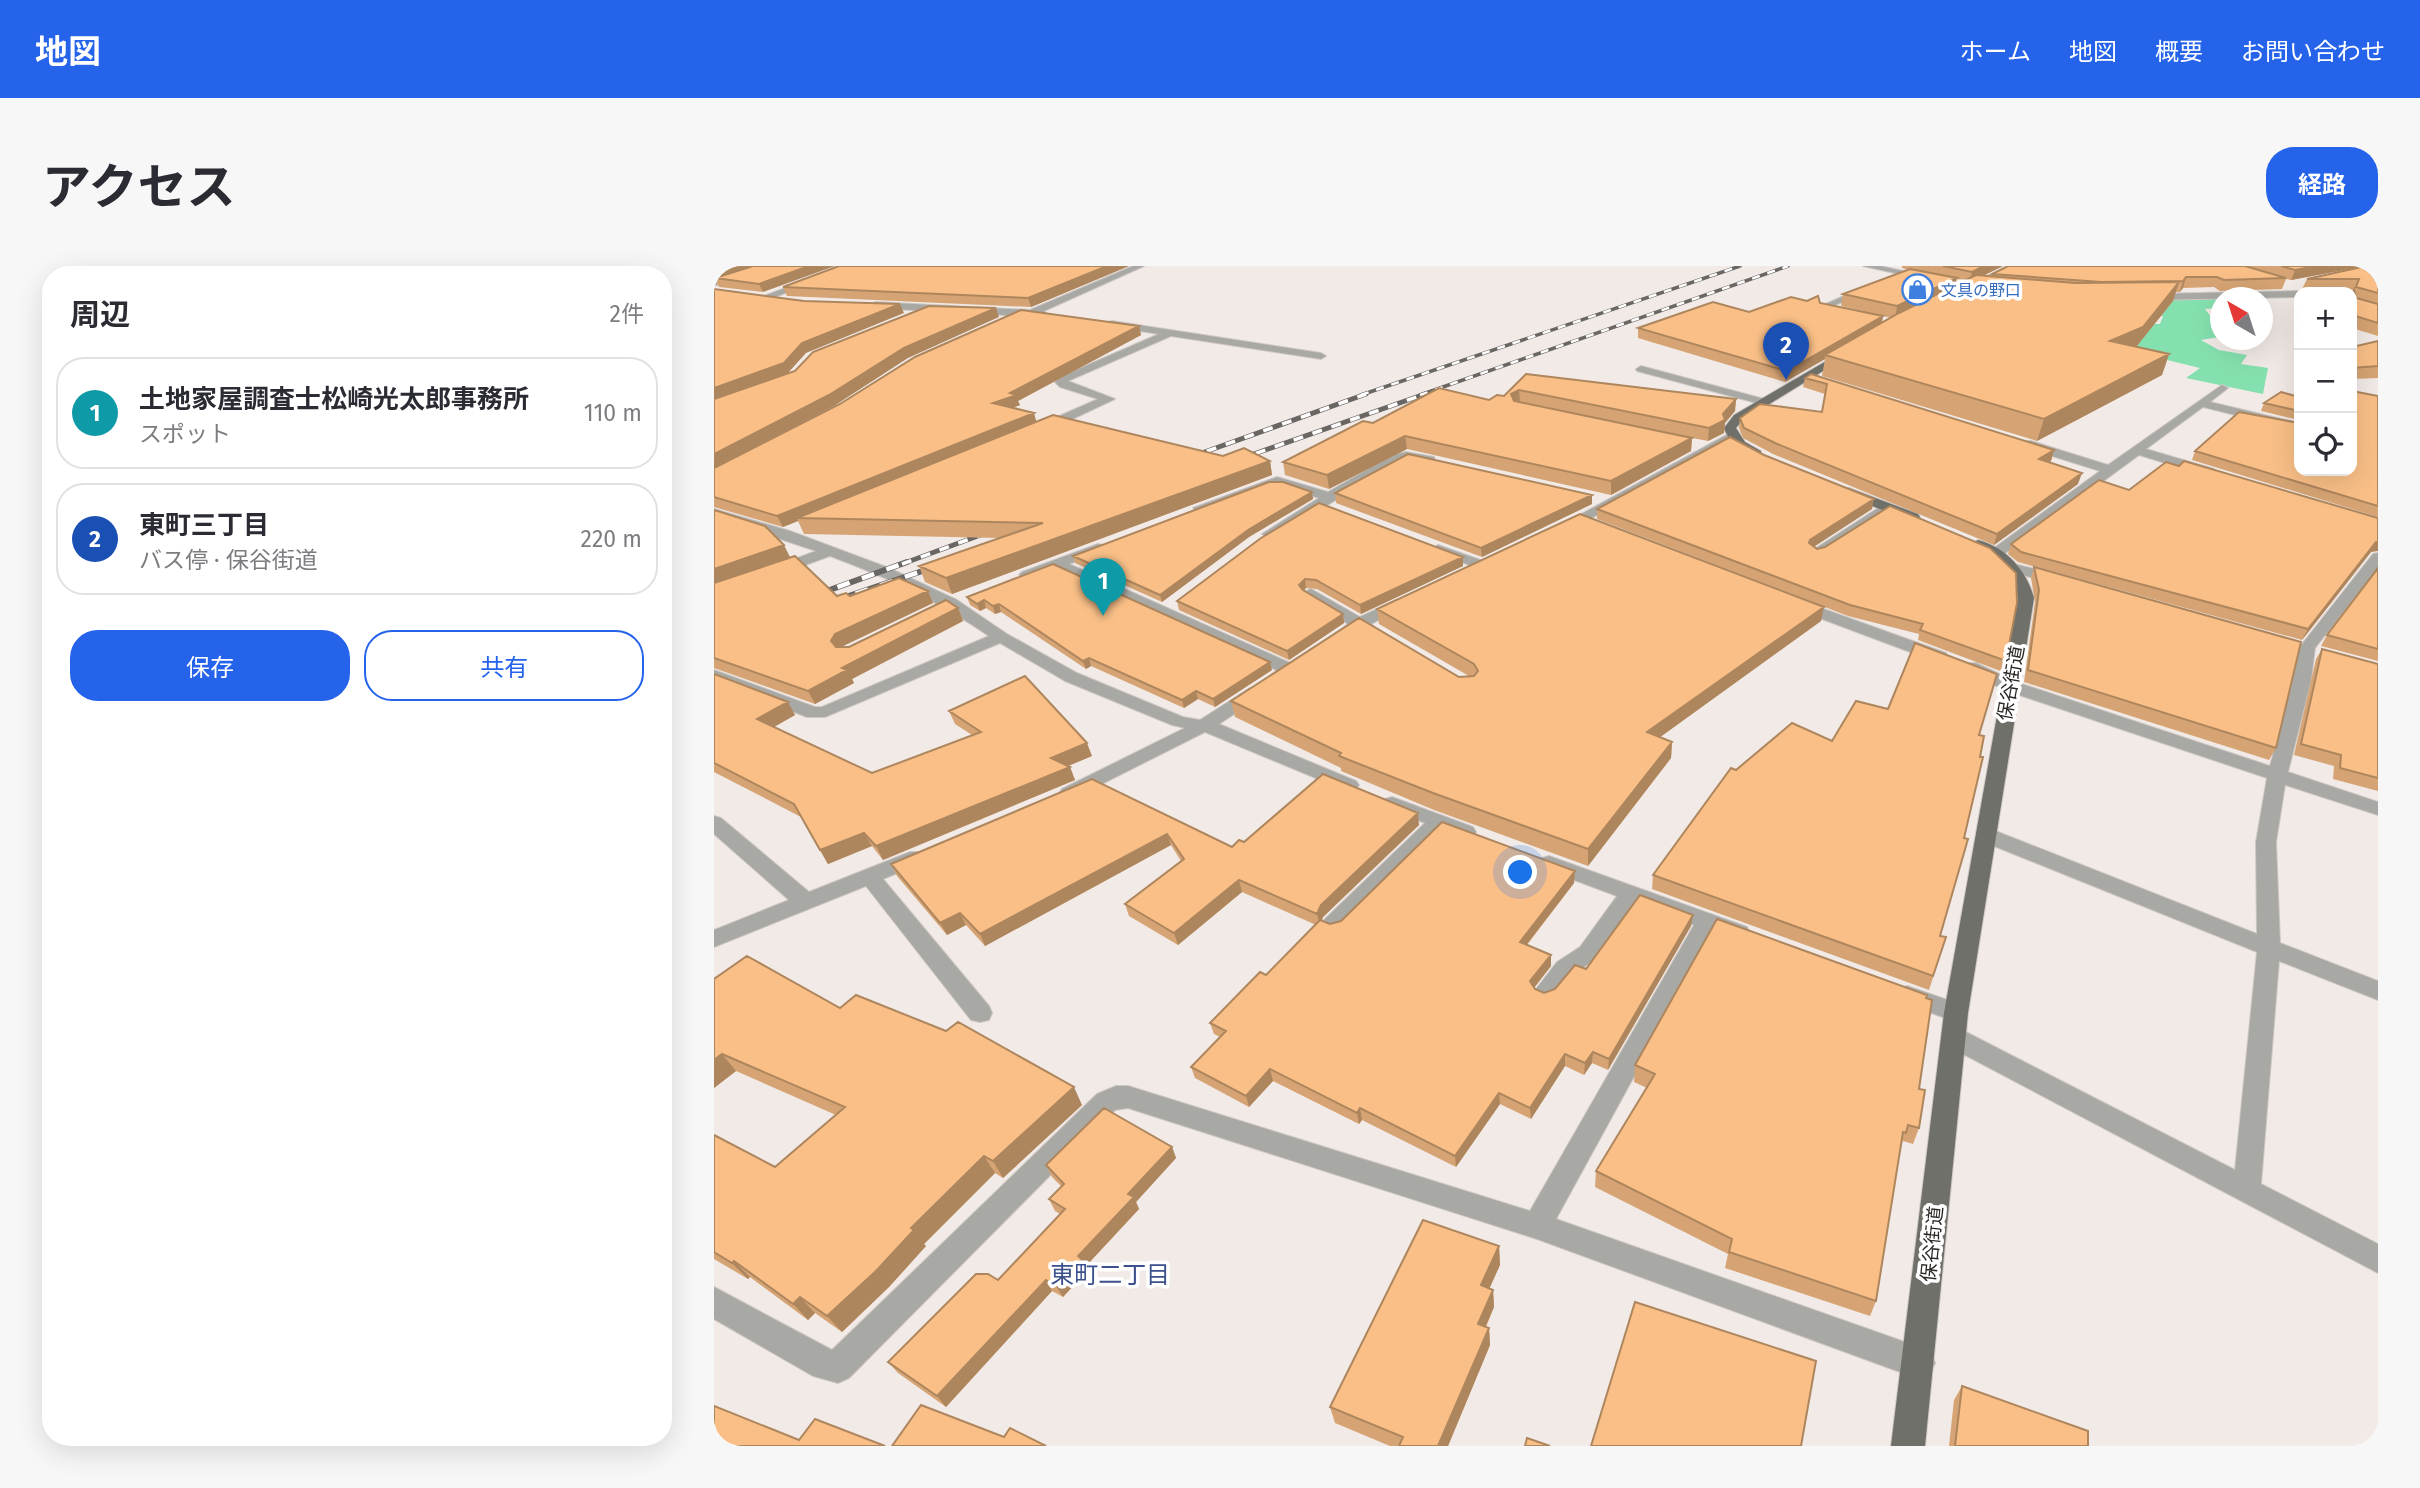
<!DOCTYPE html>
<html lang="ja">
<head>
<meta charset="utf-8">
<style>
	body { margin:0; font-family:"Fira Sans","Noto Sans JP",sans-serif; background:#f7f7f7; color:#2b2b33 }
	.controls { position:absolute; right:21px; top:21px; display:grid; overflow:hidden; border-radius:14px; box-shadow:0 7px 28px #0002 }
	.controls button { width:63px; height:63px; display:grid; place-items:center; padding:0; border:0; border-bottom:2px solid #e1e1e2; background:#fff; color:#2b2b33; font:35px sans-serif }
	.compass { position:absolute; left:1496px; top:21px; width:63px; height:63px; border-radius:50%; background:#fff; box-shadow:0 7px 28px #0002; rotate:321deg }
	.you { position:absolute; left:807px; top:607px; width:24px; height:24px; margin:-18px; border:5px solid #fff; border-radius:50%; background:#1a73e8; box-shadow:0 0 0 10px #1a73e833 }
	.badge { display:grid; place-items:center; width:46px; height:46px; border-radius:50%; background:#2563eb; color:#fff; font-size:23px; font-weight:700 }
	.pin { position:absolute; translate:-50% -58px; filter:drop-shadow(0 2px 4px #0008) }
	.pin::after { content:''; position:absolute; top:37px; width:24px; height:21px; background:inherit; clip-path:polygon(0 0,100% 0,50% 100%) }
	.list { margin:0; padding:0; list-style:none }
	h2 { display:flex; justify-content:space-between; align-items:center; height:91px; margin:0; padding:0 28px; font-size:30px }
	h2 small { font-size:23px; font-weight:400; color:#7c7c81 }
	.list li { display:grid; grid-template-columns:46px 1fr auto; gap:21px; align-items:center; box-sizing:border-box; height:112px; margin:0 14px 14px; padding:0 14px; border:2px solid #e1e1e2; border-radius:28px }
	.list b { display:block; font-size:26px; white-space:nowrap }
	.list p { margin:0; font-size:23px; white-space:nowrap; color:#7c7c81 }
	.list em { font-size:23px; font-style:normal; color:#7c7c81 }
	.actions { display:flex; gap:14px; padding:21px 28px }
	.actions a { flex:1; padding:16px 0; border:2px solid #2563eb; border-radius:28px; text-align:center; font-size:24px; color:#2563eb }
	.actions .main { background:#2563eb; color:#fff }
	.icon { flex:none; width:38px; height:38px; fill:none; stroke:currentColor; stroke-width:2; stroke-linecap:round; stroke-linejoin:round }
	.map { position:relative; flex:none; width:1664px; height:1180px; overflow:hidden; border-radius:28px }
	header { display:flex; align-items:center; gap:42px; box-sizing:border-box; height:98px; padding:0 35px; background:#2563eb; color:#fff }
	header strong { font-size:33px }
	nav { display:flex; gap:38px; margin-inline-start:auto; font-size:24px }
	.intro { display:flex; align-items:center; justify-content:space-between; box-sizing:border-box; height:168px; padding:0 42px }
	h1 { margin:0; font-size:49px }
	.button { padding:18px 32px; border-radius:28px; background:#2563eb; color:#fff; font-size:24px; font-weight:700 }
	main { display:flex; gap:42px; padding:0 42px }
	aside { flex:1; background:#fff; border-radius:28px; box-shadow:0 7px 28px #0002 }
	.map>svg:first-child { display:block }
	.green { fill:#85e0af }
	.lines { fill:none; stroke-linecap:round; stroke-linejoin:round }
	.minor-casing { stroke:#cec7c3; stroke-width:2 }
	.major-casing { stroke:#cec7c3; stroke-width:2 }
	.minor { fill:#a8a8a5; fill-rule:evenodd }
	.major { fill:#6f706a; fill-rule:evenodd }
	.rail-far2-casing { stroke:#6a6663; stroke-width:3.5 }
	.rail-far1-casing { stroke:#6a6663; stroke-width:5 }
	.rail-casing { stroke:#6a6663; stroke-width:6 }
	.rail-far2 { stroke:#fff; stroke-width:2.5; stroke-dasharray:8; stroke-linecap:butt }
	.rail-far1 { stroke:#fff; stroke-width:3.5; stroke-dasharray:10; stroke-linecap:butt }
	.rail { stroke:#fff; stroke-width:4.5; stroke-dasharray:13; stroke-linecap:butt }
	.wall { fill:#d6a474; fill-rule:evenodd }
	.shaded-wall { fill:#ae865e }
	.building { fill:#f9bf87; stroke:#ae865e; stroke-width:2 }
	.labels { text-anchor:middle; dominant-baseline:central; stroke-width:7; stroke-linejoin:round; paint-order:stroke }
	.far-shop-label { font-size:16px; fill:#366cbe; stroke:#fff; text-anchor:start }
	.street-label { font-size:19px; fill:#2a2725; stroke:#fff }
	.near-neighbourhood-label { font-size:24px; fill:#3c508b; stroke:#fff }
</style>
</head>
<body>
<header>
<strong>地図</strong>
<nav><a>ホーム</a><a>地図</a><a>概要</a><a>お問い合わせ</a></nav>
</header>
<div class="intro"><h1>アクセス</h1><a class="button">経路</a></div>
<main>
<aside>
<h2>周辺<small>2件</small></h2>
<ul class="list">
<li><span class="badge" style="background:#0f9aa8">1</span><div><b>土地家屋調査士松崎光太郎事務所</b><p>スポット</p></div><em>110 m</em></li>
<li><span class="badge" style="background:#1a4fb4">2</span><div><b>東町三丁目</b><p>バス停 · 保谷街道</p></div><em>220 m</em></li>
</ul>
<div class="actions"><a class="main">保存</a><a>共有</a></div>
</aside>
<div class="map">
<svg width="1664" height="1180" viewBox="0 0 1664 1180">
	<rect width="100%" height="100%" fill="#f2eae6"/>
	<path class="green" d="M1438 32H1506V42L1491 43 1506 62V71L1487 74 1505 84 1533 89 1527 98 1554 102 1549 128 1472 112 1486 102 1412 84 1428 58H1446L1449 50 1433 48Z"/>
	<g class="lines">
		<defs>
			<path id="minor" d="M46 0H59L0 20V14Z
				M129 0 141 1 50 35 42 33Z
				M419 0H430L330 45 333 48 328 51 161 42 156 39 161 36 316 44Z
				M1149 0H1166L1276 24 1271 27Z
				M1150 21 1158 23 1117 41 1127 44V48L1103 42Z
				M1585 26V31L1433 34 1428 31 1433 28 1585 25 1588 26Z
				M398 55 607 87 612 90 607 93 457 70 354 115 401 133 333 165H325V159L384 133 346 121 341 116 346 111 445 68 394 60V56Z
				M927 100 1054 134 1056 136 1050 139 923 105 922 103Z
				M1508 119 1514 122 1496 136 1585 157V165L1489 141 1432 183 1500 203V209H1490L1425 189 1286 291H1276L1274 288 1276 285 1386 205 1309 181V175H1317L1394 199Z
				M1018 166 1024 170 1022 173 852 266 847 267 840 263Z
				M692 186 720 191 721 194 715 198 687 195 560 271 555 272 548 268 605 232 563 219 491 245 486 246 479 242 563 211 614 226 679 189Z
				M1172 237 1179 241 1177 244 1108 289 1103 290 1096 286Z
				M0 243 76 265 175 302 243 334 293 368 363 407 469 451 486 454 536 422H548L551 426 548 430 505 458 642 515 645 519 642 523H628L491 466 362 531H348L345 527 348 523 471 462 458 459 351 415 286 377 111 451H93L0 415V404L101 441H108L275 370C223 334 175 312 116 290L67 308H57L54 305 57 302 102 285 0 251Z
				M384 278 389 279 391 282 389 285 355 298 583 400 586 404 583 408H571L342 303 313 314 305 309 308 306Z
				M724 279 772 296 774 299 767 303 719 286 717 283Z
				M1664 287V301L1601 382 1597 414 1574 506 1664 536V549L1571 519 1562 576 1566 677 1664 715V734L1565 695 1547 918 1664 978V1007L1232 779 1229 772 1232 765 1241 762 1250 765 1521 904 1543 686 1265 574 1262 569 1265 564H1279L1543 668 1542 576 1553 512 1290 424 1247 401 1250 397H1262L1302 416 1556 500 1579 414 1585 382 1659 288Z
				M1300 298 1351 310 1354 313 1346 318 1295 306 1292 303 1295 300Z
				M597 323 646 351 682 334H694L696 337 657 358 662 363 660 366 646 365 627 375 619 370 634 358 592 331 589 328 592 325Z
				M1082 333 1232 387 1234 391 1226 396 1220 395 1076 341 1074 338Z
				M678 531 759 561 762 566 759 571 752 573 728 564 627 665 619 667 611 665 608 659 611 653 711 557 671 541 668 537 671 533Z
				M0 550 7 552 95 626 196 586H210L214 591 210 596 169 613 275 740 278 747 275 754 266 756 257 754 152 620 0 681V664L75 634 0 568Z
				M835 590 1033 661 1036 667 1033 673 1025 675 999 666 842 953 1205 1081 1216 1086 1221 1097 1216 1108 1205 1113 823 973 414 842 401 844 135 1112 124 1117 99 1110 0 1053V1021L118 1084 383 828 402 820H414L816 945 980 659 921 637 882 693 859 708 839 733 831 736 823 733 819 727 843 696 866 681 903 630 828 602 824 597 828 592Z
				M1193 720 1251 740 1254 747 1251 754 1242 756 1185 735 1181 729 1185 723Z"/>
			<path id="major" d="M1131 84 1140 86 1028 155 1022 162 1031 176 1047 185V191C1030 193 1016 178 1010 162L1020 149Z
				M1135 222 1204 248 1206 251 1204 254H1194L1130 229V223Z
				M1264 274C1292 281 1313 305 1320 332L1254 747 1211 1180H1177L1230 747 1304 332C1297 297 1277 299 1257 278Z"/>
		</defs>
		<use href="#minor" class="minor-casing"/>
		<use href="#major" class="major-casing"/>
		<use href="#minor" class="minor"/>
		<use href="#major" class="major"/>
		<defs>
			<path id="rail-far2" d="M647 129 1026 0
				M706 129 1074 0"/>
			<path id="rail-far1" d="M474 192 652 128
				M523 194 711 128
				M188 298 280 264"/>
			<path id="rail" d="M99 330 193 296
				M117 336 226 299"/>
		</defs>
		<use href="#rail-far2" class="rail-far2-casing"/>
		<use href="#rail-far1" class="rail-far1-casing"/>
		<use href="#rail" class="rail-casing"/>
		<use href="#rail-far2" class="rail-far2"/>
		<use href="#rail-far1" class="rail-far1"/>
		<use href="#rail" class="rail"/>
	</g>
	<path class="wall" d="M0 0H39L49 26 5 21 1 13Z
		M125 0H415L317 41 73 30 69 21Z
		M1188 0H1289L1269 10H1277L1278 8 1294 0H1651L1577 14 1572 13 1568 23 1506 25 1500 21 1469 22 1466 26H1462L1459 35 1422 81 1455 88 1448 109 1323 175 1108 110 1111 93 1071 116 924 72V62L1035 46 1093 35 1153 46 1127 40 1129 28 1194 4 1188 2ZM1242 13 1250 15 1241 20ZM1169 50 1177 52 1168 57Z
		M1664 0V70L1638 62V29L1641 24 1588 23 1593 13Z
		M425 60 427 69 304 135 306 139 298 142 322 156 509 190 556 195 558 209 238 328 211 316 205 300 287 272 90 268 84 255 69 261 0 241V202Z
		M1664 75V112L1638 113V81Z
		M812 108 1022 133 1021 145 1011 157 1010 167 994 175 978 172 977 185 897 229 693 183 615 223 571 209 569 196 659 157 790 130Z
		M1091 112 1340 184 1337 195 1335 196 1364 218 1280 279 1059 188 1029 172 1025 162 1026 152 1108 146 1111 128 1089 121Z
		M1664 130V251L1478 194 1481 185 1585 205Z
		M1585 131V154L1547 145 1550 137Z
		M1050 189 1158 243 1100 280 1292 395 1289 406 1204 374 1205 368 1134 350 883 253V243Z
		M1415 224 1657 286 1588 374 1304 296 1294 288 1297 278Z
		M598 226 599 233 535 271 448 336 361 297 359 290Z
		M621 227 878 238 768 291 622 237Z
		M0 244 76 291 7 315 123 330 214 325 219 337 127 381H135L244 342 249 355 138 413 140 417 101 438 0 402Z
		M547 272 749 291V300L647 348 603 323 592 322 590 325 629 348 630 357 575 394 465 344 463 335Z
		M339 298 558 404 501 441 484 433 470 442 377 400 372 403 287 346 281 348 272 342 266 345 256 339 253 331Z
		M1320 301 1562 482 1555 494 1310 416 1321 336 1317 312Z
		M1664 302V395L1607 380 1613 369Z
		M663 343 1107 355 946 471 958 476 957 492 874 600 720 544 627 505V502L521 451 517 435 755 410 665 358Z
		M1608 383 1664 398V525L1619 513 1620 500 1580 489 1602 393Z
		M0 408 81 449 60 461 158 507 258 469 241 458 235 445 378 490 354 500 356 501 361 514 169 594 158 580 114 598 87 551 0 506Z
		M1174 443 1265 469 1226 670 1232 671 1215 724 938 623 939 609 1022 504 1118 475Z
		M378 513 518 581 530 576 705 559 609 651 608 655 616 658 861 605 860 617 813 679 837 700 820 722 830 727 841 723 872 703 977 660 894 804 878 797 870 809 851 800 817 853 786 838 742 901 648 854 645 858 559 815 535 841 481 812 477 801 506 771 500 768 496 757 552 709 602 659 528 626 464 679 415 650 411 638 467 595 457 579 271 680 252 659 233 669 183 610 177 598Z
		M0 713 126 742 368 839 289 912 281 907 210 978 212 980 175 1021 128 1066 101 1047 94 1054 36 1011 34 1013 0 993V869L61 901 122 849 22 805 0 822Z
		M1212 732 1205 823V862L1199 878 1189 875 1186 882 1162 1035 1156 1050 1011 1002 1014 988 881 921 882 905 933 822 920 816 921 799Z
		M458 881 462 892 422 936 425 943 372 1000 374 1004 349 1031 338 1025 232 1141 184 1107 174 1096 284 1014 346 948 341 945 335 933 348 921 338 911 332 899Z
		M785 980 786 999 775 1022 779 1024 780 1041 772 1061 775 1062 776 1079 734 1180H676L621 1157 616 1141Z
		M1248 1120 1374 1180H1235L1240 1134Z"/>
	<path class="shaded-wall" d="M10 0H38L0 13V3Z
		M95 0H121L49 26 45 18Z
		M393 0H415L317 41 314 32Z
		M1270 0H1289L1256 16 1258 6Z
		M1602 0H1651L1577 14 1581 4Z
		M1472 11 1469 22 1466 26 1469 15Z
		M1243 12 1240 24 1181 53 1183 40Z
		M1465 16 1459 35 1422 81 1396 75Z
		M186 38 190 47 92 87 74 107 0 134V122L88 77Z
		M282 42 285 51 194 92 120 140 0 202V188L190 82Z
		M1169 50 1167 60 1111 89V93L1071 116 1073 105Z
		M425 60 427 69 304 135 306 139 283 148 279 137 296 127Z
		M1455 88 1448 109 1323 175 1330 153Z
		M805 124 806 136 798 141 797 128Z
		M1022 133 1021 145 1011 157 1010 167 994 175 995 162Z
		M320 147 323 158 83 252 84 255 69 261 63 250Z
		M691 170 693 183 615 223 613 209Z
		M978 172 977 185 897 229V215Z
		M1340 184 1337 195 1322 204 1325 193Z
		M556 195 558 209 238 328 232 312Z
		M1368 207 1364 218 1280 279 1283 268Z
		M598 226 599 233 535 271 448 336 446 329 534 264Z
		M878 229V238L768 291 767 282Z
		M1160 233 1158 243 1095 284 1096 274Z
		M1662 276H1664V285L1657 286 1588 374 1594 363Z
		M70 279 76 291 0 317V303Z
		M749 291V300L647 348 646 339Z
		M591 313 592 322 586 328 585 319Z
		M214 325 219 337 127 381 124 388 117 375 121 368Z
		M270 334 272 342 266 345 263 338Z
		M285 338 287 346 281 348 279 340Z
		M1110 341 1107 355 931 482 933 466Z
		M244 342 249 355 138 413 140 417 101 438 94 425 128 402Z
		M629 348 630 357 575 394 573 385Z
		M375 392 377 400 372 403 369 395Z
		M556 396 558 404 501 441 499 433Z
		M482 425 484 433 470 442 468 434Z
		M74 436 81 449 51 466 43 453Z
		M958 476 957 492 874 600V583Z
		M373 477 378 490 342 505 337 492Z
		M356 501 361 514 169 594 162 580Z
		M704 547 705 559 609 651 606 660 603 648 607 639Z
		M150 567 158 580 114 598 106 584Z
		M453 568 457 579 271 680 266 668Z
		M861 605 860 617 806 687V676Z
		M525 614 528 626 464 679 460 667Z
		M246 647 252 659 233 669 226 657Z
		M979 649 977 660 894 804 895 793Z
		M837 689V700L816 727V715Z
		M879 786 878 797 870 809 871 797Z
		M8 788 22 805 0 822V794Z
		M851 788V800L817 853 816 842Z
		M556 803 559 815 535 841 532 830Z
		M360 821 368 839 289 912 279 895Z
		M785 827 786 838 742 901 741 890Z
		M646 842 648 854 645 858 643 847Z
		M458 881 462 892 422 936 425 943 372 1000 374 1004 349 1031 342 1020 364 990 414 928Z
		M270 890 281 907 210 978 212 980 175 1021 128 1066 113 1050 197 962Z
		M785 980 786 999 769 1037 767 1019Z
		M20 995 36 1011 34 1013 18 997Z
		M332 1014 338 1025 232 1141 223 1130Z
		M779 1024 780 1041 765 1075 764 1058Z
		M86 1031 101 1047 94 1054 79 1038Z
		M775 1062 776 1079 734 1180H724Z"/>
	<path class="building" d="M0 0H10L0 3Z
		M39 0H95L45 18 1 12Z
		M125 0H393L314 32 69 21Z
		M1229 0H1270L1258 6Z
		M1294 0H1531L1572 12 1510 14 1503 11H1472L1469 15 1387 16 1278 8Z
		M1567 0H1602L1581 4Z
		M1652 0H1664V27L1642 21 1645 13H1593Z
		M1196 3 1243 12 1183 40 1129 28Z
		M1262 9 1361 17 1465 16 1429 61 1396 75 1455 88 1330 153 1111 89 1185 47Z
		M0 23 90 35 186 38 88 77 70 97 0 122Z
		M1640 24 1642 32 1664 38V57L1638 49V29Z
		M1104 30 1106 37 1169 50 1073 105 924 62 999 36 1035 46 1077 31 1093 35Z
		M215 40 282 42 190 82 115 129 0 188V133L81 105 99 86Z
		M307 44 425 60 296 127 303 129 279 137 320 147 63 250 0 231V202L126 138 201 91Z
		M1664 75V100L1638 102V81Z
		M812 108 1022 133 1009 148 1011 154 995 162 805 124 797 128 800 135 978 172 897 215 691 170 613 209 569 196 649 155 659 157 725 122 775 134 783 129 790 130Z
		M1097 108 1340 184 1325 193 1368 207 1283 268 1061 177 1030 162 1026 152 1046 138 1108 146 1113 118 1091 112Z
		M1638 125 1664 130V240L1481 185 1525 146 1585 157V205H1638Z
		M1567 126 1585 131V145L1550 137Z
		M339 149 509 190 530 182 556 195 232 312 205 300 329 257 83 252Z
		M1016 171 1050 189 1160 233 1096 274 1095 277 1103 283 1111 281 1176 240 1276 282 1302 307 1303 337 1292 395 1206 364 1209 358 1136 339 883 243Z
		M694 188 878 229 767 282 621 227Z
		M1470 195 1664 252V276H1662L1594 363 1307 286 1297 278 1385 214 1415 224 1452 196 1465 200Z
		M555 216H569L598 226 534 264 446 329 359 290Z
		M605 237 749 291 646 339 602 314 591 313 585 319 589 324 629 348 573 385 463 335 547 272Z
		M0 244 51 260 70 279 0 303Z
		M866 248 1110 341 933 466 958 476 874 583 719 527 625 490 627 487 517 435 645 352 745 411 760 410 764 405 760 398 663 343Z
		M81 290 123 330 132 327 136 330 185 312 214 325 121 368 117 375 122 381H135L232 334 244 342 128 402 133 404 94 425 0 392V317Z
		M339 298 556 396 499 433 482 425 468 434 375 392 369 395 285 338 279 340 270 334 263 338 253 331Z
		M1320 301 1587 376 1562 482 1314 404 1325 324Z
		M1664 302V383L1613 369Z
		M1201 377 1283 408 1265 469 1270 470 1266 491H1269L1250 572 1254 573 1226 670 1232 671 1219 710 939 609 1017 502 1022 504 1078 457 1118 475 1142 435 1174 443Z
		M1608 383 1664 398V512L1626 502 1627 489 1587 478Z
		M0 408 74 436 43 453 158 507 267 466 235 445 311 410 373 477 337 492 356 501 162 580 150 567 106 584 80 538 0 497Z
		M609 508 704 547 607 639 603 648 525 614 460 667 411 638 470 593 453 568 266 668 246 647 226 657 177 598 378 513 518 581 525 574 530 576Z
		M728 556 861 605 806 676 837 689 816 715 821 723 830 727 841 723 861 699 872 703 926 629 979 649 895 793 879 786 871 797 851 788 816 842 785 827 741 890 646 842 643 847 556 803 532 830 477 801 512 765 496 757 546 706 552 709 606 654 616 658 627 655Z
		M1003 653 1213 729 1212 732 1218 734 1205 823 1211 824 1205 862 1194 859 1192 867 1189 866 1162 1035 1015 986 1018 973 882 905 941 808 921 799Z
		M33 690 126 742 142 729 232 765 244 756 360 821 279 895 270 890 197 962 200 964 162 1005 113 1050 86 1031 79 1038 20 995 18 997 0 986V869L61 901 131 841 8 788 0 794V713Z
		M390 842 458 881 414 928 420 931 364 990 368 993 342 1020 332 1014 223 1130 174 1096 262 1008H274L284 1014 351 943 335 933 350 918 332 899Z
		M709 954 785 980 767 1019 779 1024 764 1058 775 1062 724 1180H685L689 1171 616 1141Z
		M921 1036 1102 1095 1087 1180H877Z
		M1248 1120 1374 1165V1180H1241Z
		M207 1139 290 1171 296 1162 332 1180H178Z
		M0 1140 85 1174 101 1153 171 1180H0Z
		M813 1172 836 1180H811Z"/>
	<defs>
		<symbol id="shop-ring" viewBox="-11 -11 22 22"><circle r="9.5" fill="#fff" stroke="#3f7fe0" stroke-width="1.5"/><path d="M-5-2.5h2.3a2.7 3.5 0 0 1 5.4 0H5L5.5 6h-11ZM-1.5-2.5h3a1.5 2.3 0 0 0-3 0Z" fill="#3f7fe0"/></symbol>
	</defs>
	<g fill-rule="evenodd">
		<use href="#shop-ring" x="1186" y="6" width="35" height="35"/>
	</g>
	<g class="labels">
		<g class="far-shop-label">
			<text x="1227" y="24">文具の野口</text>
		</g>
		<g class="street-label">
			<text transform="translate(1297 417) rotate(-80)">保谷街道</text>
			<text transform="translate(1218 978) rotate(-84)">保谷街道</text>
		</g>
		<g class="near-neighbourhood-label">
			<text x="396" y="1009">東町二丁目</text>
		</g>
	</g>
</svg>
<div class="controls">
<button>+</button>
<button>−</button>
<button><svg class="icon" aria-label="locate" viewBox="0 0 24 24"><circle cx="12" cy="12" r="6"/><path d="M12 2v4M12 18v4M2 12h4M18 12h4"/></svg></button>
</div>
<svg class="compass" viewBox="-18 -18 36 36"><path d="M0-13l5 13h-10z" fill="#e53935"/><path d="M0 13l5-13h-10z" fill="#7c7c81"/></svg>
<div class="you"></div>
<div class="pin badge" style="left:389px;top:350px;background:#0f9aa8">1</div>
<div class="pin badge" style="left:1072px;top:114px;background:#1a4fb4">2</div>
</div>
</main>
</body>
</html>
